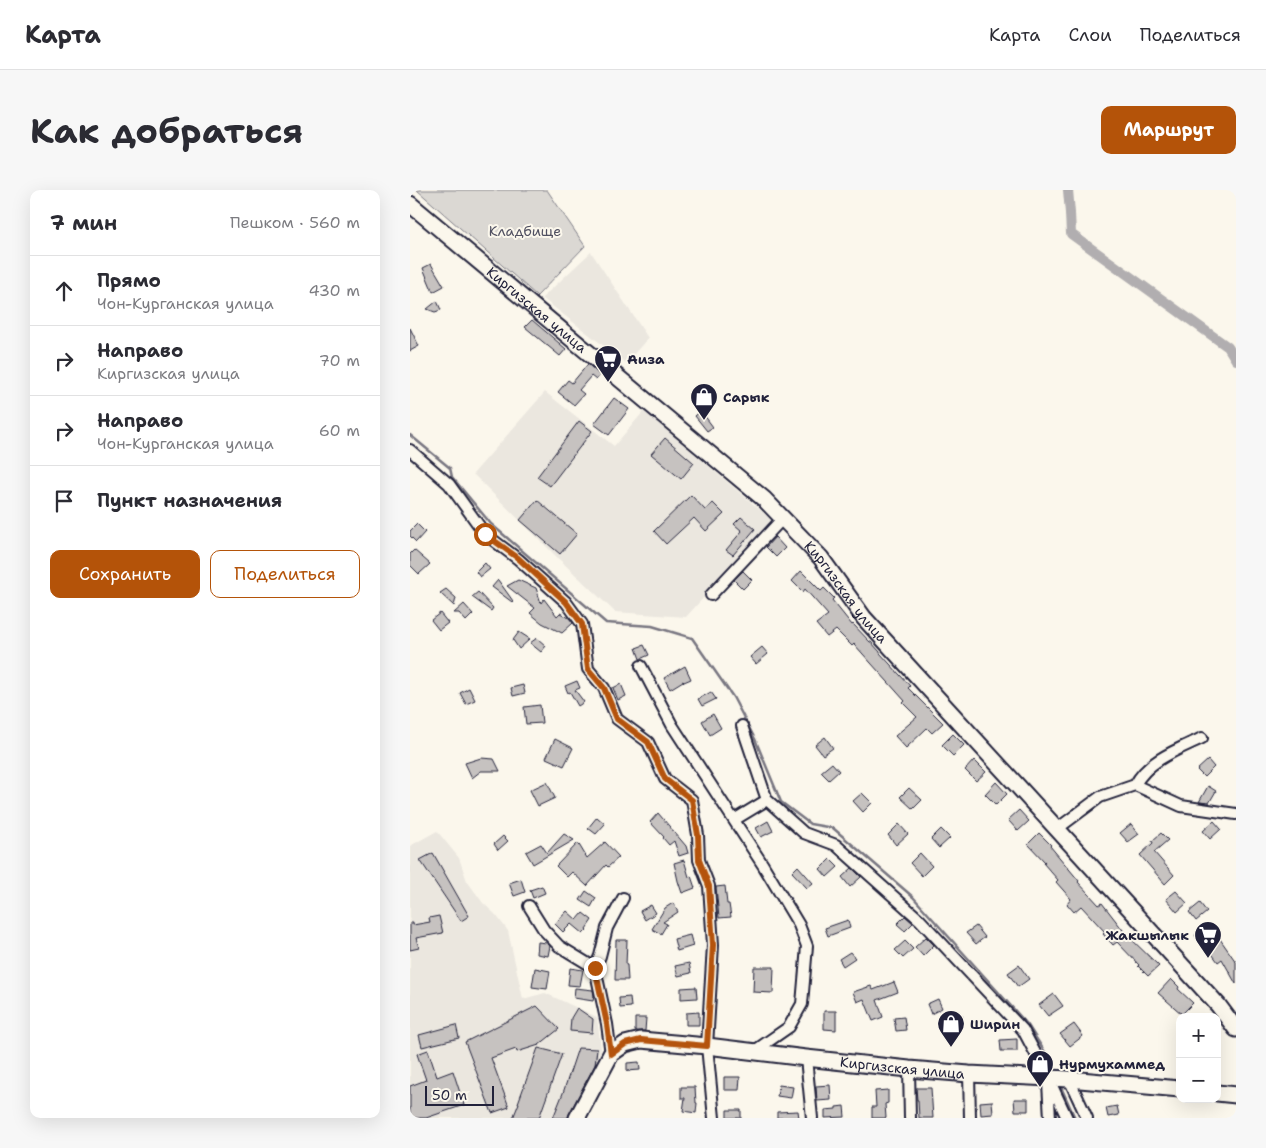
<!DOCTYPE html>
<html lang="ru">
<head>
<meta charset="utf-8">
<style>
	body { margin:0; font-family:"Shantell Sans",sans-serif; background:#f7f7f7; color:#2b2b33 }
	.controls { position:absolute; right:15px; bottom:15px; display:grid; overflow:hidden; border-radius:10px; box-shadow:0 5px 20px #0002 }
	.controls button { width:45px; height:45px; display:grid; place-items:center; padding:0; border:0; border-bottom:1px solid #e1e1e2; background:#fff; color:#2b2b33; font:25px sans-serif }
	.scale { position:absolute; left:15px; bottom:12px; width:69px; box-sizing:border-box; padding-left:5px; border:2px solid #22223b; border-top:0; font-size:14px; line-height:18px; white-space:nowrap; color:#22223b; -webkit-text-stroke:4px #fbf7ec; paint-order:stroke }
	.stop { position:absolute; width:15px; height:15px; margin:-11px; border:4px solid #b45309; border-radius:50%; background:#fff }
	.stop.end { background:#b45309; border-color:#fff; box-shadow:0 1px 5px #0008 }
	.list { margin:0; padding:0; list-style:none }
	h2 { display:flex; justify-content:space-between; align-items:center; height:65px; margin:0; padding:0 20px; font-size:21px }
	h2 small { font-size:16px; font-weight:400; color:#7c7c81 }
	.list li { display:grid; grid-template-columns:32px 1fr auto; gap:15px; align-items:center; box-sizing:border-box; height:70px; padding:0 20px; border-top:1px solid #e1e1e2 }
	.list b { display:block; font-size:19px; white-space:nowrap }
	.list p { margin:0; font-size:16px; white-space:nowrap; color:#7c7c81 }
	.list em { font-size:16px; font-style:normal; color:#7c7c81 }
	.actions { display:flex; gap:10px; padding:15px 20px }
	.actions a { flex:1; padding:11px 0; border:1px solid #b45309; border-radius:10px; text-align:center; font-size:18px; color:#b45309 }
	.actions .main { background:#b45309; color:#fff }
	.icon { flex:none; width:28px; height:28px; fill:none; stroke:currentColor; stroke-width:2; stroke-linecap:round; stroke-linejoin:round }
	.map { position:relative; flex:none; width:826px; height:928px; overflow:hidden; border-radius:10px }
	header { display:flex; align-items:center; gap:30px; box-sizing:border-box; height:70px; padding:0 25px; background:#fff; border-bottom:1px solid #e1e1e2 }
	header strong { font-size:24px }
	nav { display:flex; gap:28px; margin-inline-start:auto; font-size:18px }
	.intro { display:flex; align-items:center; justify-content:space-between; box-sizing:border-box; height:120px; padding:0 30px }
	h1 { margin:0; font-size:35px }
	.button { padding:12px 22px; border-radius:10px; background:#b45309; color:#fff; font-size:18px; font-weight:700 }
	main { display:flex; gap:30px; padding:0 30px }
	aside { flex:1; background:#fff; border-radius:10px; box-shadow:0 5px 20px #0002 }
	.map>svg:first-child { display:block }
	.built { fill:#ebe7df }
	.green { fill:#dbd8d3; stroke:#7e7d87 }
	.lines { fill:none; stroke-linecap:round; stroke-linejoin:round }
	.stream { stroke:#787681; stroke-width:2.5 }
	.canal { stroke:#b1aeb0; stroke-width:10 }
	.building { fill:#c6c2c0; stroke:#22223b }
	.street-casing { stroke:#22223b; stroke-width:14 }
	.secondary-casing { stroke:#22223b; stroke-width:19 }
	.street { stroke:#fbf7ec; stroke-width:10 }
	.secondary { stroke:#fbf7ec; stroke-width:15 }
	.route { stroke:#b45309; stroke-width:6 }
	.labels { text-anchor:middle; dominant-baseline:central; stroke-width:4; stroke-linejoin:round; paint-order:stroke }
	.park-label { font-size:14px; fill:#505061; stroke:#fbf7ec }
	.street-label { font-size:14px; fill:#22223b; stroke:#fbf7ec }
	.poi-label { font-size:14px; font-weight:bold; fill:#22223b; stroke:#fbf7ec; text-anchor:start }
</style>
</head>
<body>
<header>
<strong>Карта</strong>
<nav><a>Карта</a><a>Слои</a><a>Поделиться</a></nav>
</header>
<div class="intro"><h1>Как добраться</h1><a class="button">Маршрут</a></div>
<main>
<aside>
<h2>7 мин<small>Пешком · 560 m</small></h2>
<ul class="list">
<li><svg class="icon" aria-label="ahead" viewBox="0 0 24 24"><path d="M12 20V5M6 11l6-6 6 6"/></svg><div><b>Прямо</b><p>Чон-Курганская улица</p></div><em>430 m</em></li>
<li><svg class="icon" aria-label="right" viewBox="0 0 24 24"><path d="M7 20v-9h11M14 6l5 5-5 5"/></svg><div><b>Направо</b><p>Киргизская улица</p></div><em>70 m</em></li>
<li><svg class="icon" aria-label="right" viewBox="0 0 24 24"><path d="M7 20v-9h11M14 6l5 5-5 5"/></svg><div><b>Направо</b><p>Чон-Курганская улица</p></div><em>60 m</em></li>
<li><svg class="icon" aria-label="arrive" viewBox="0 0 24 24"><path d="M6 21V4h12l-3 4 3 4H6"/></svg><div><b>Пункт назначения</b></div></li>
</ul>
<div class="actions"><a class="main">Сохранить</a><a>Поделиться</a></div>
</aside>
<div class="map">
<svg width="826" height="928" viewBox="0 0 826 928">
	<rect width="100%" height="100%" fill="#fbf7ec"/>
	<filter id="ink" filterUnits="userSpaceOnUse"><feTurbulence type="fractalNoise" baseFrequency=".02" numOctaves="2"/><feDisplacementMap in="SourceGraphic" scale="10" xChannelSelector="R" yChannelSelector="G"/><feConvolveMatrix kernelMatrix="1 2 1 2 8 2 1 2 1" color-interpolation-filters="sRGB"/></filter>
	<g filter="url(#ink)">
		<path class="built" d="M181 62 238 148 216 173 132 108Z
			M135 202 204 256 234 221 363 331 276 427 205 422 150 370 63 284Z
			M27 641 49 668 57 691 73 713 86 725 98 741 113 809 135 803 187 827 191 859 184 888 164 928H0V656Z"/>
		<path class="green" d="M7 0H137L175 56 127 106Z"/>
		<g class="lines">
			<path class="stream" d="M0 245 40 278 42 287 81 334 196 433 242 436 282 448 323 507 345 549 371 612 400 634 423 638 503 707 617 834 640 870 645 883
				M650 895 665 928"/>
			<path class="canal" d="M658 0 660 23 661 44 818 157 826 170"/>
		</g>
		<path class="building" d="M21 74 34 96 23 102 13 78Z
			M27 111 31 120 25 122 17 119Z
			M122 130 156 159 150 166 115 137Z
			M0 138 9 156 0 161Z
			M178 174 190 185 186 190 181 186 169 200 174 204 164 215 148 202 158 190 162 193Z
			M204 208 219 219 199 245 184 234Z
			M291 221 303 237 297 241 285 226Z
			M169 231 182 241 140 296 127 287Z
			M255 248 284 273 271 289 241 264Z
			M281 305 295 320 303 313 314 324 296 341 284 328 256 354 244 341Z
			M127 310 167 344 150 364 110 330Z
			M331 327 345 339 323 365 316 360 332 341 324 334Z
			M7 334 15 342 6 352 0 346V341Z
			M365 347 375 358 366 367 356 357Z
			M4 360 20 374 9 384 0 375V364Z
			M75 373 80 379 70 387 66 382Z
			M333 381 342 390 333 399 324 390Z
			M391 381 411 401 414 398 424 408 422 410 442 435 443 434 460 452H461L470 462V463L500 496 498 498 533 533 522 543 517 538 496 558 485 546 507 527 493 513 495 511 444 454 442 456 426 440 417 447 406 434 418 425 395 399 393 402 382 391Z
			M88 390 103 411 102 412 82 397Z
			M108 390 126 398 131 413 134 409 147 426 150 423 159 428 163 433 152 443 132 433 120 423 125 418 97 396Z
			M36 399 46 408 44 416 30 403Z
			M68 402 83 418 81 421 62 407Z
			M54 414 63 424 56 431 49 423H44Z
			M30 423 38 433 29 440 21 430Z
			M109 442 120 449 109 459 103 450Z
			M127 448 136 456 131 462 120 453Z
			M234 455 239 465 230 469 226 458Z
			M352 457 358 464 346 474 340 467Z
			M275 476 281 489 274 492 273 491 260 499 254 488Z
			M167 491 170 498 165 500 174 512 168 516 160 502 158 503 155 496Z
			M211 494 216 506 208 510 203 498Z
			M113 495 115 503 103 506 101 498Z
			M59 498 65 510 56 514 50 503Z
			M301 502 306 509 292 516 288 509Z
			M130 515 132 533 116 534 114 517Z
			M303 524 311 538 300 545 292 531Z
			M543 544 554 555 543 566 532 555Z
			M415 547 423 558 413 565 405 555Z
			M145 549 163 558 154 576 136 568Z
			M71 568 84 569 90 581H71L62 588 55 573Z
			M564 570 576 582 566 591 555 580Z
			M798 570 804 577 794 587 787 580Z
			M422 573 429 581 419 590 411 582Z
			M137 592 145 608 128 616 120 600Z
			M586 592 597 604 586 615 575 604Z
			M798 596 806 601 799 613 789 612Z
			M499 598 512 610 503 619 490 607Z
			M452 603 462 613 453 622 443 611Z
			M609 620 619 631 608 641 598 630Z
			M248 623 276 656 278 663 269 666 264 651 259 655 253 648 254 647 240 632Z
			M187 627 195 634 186 644 178 638Z
			M358 631 363 641 351 647 346 638Z
			M804 631 811 639 800 649 793 641Z
			M489 634 498 644 486 655 478 645Z
			M721 634 729 644 718 652 710 643Z
			M531 639 540 648 529 658 521 649Z
			M629 643 641 655 640 656 669 691 668 692 689 715 692 713 716 744 749 776 738 786 728 776 729 775 707 752 703 755 693 744 695 742 671 716 664 722 657 714 661 709 646 692 648 690 633 673 635 672 618 654Z
			M751 643 758 650 744 662 764 685 755 694 730 665 743 653 742 651Z
			M154 644 164 650 123 674 116 662 131 654 137 663Z
			M93 646 98 651 88 660 84 654Z
			M195 652 209 667 198 677 196 675 177 696 162 682 157 687 146 676 168 653 177 668Z
			M23 663 59 726 51 731 10 670Z
			M510 663 522 676 512 686 500 673Z
			M420 669 428 677 417 687 410 679Z
			M274 670 279 687 281 686 285 698 272 703 268 691 264 673Z
			M388 676 403 693 397 698 382 682Z
			M442 678 451 687 440 697 432 687Z
			M111 689 115 702 104 706 99 693Z
			M132 696 135 703 123 708 120 700Z
			M315 696 317 714H319L321 727 309 728 306 697Z
			M176 701 186 708 181 717 170 710Z
			M766 701 777 713 767 722 756 709Z
			M263 713 268 722 253 732 257 734 251 744 242 739 255 718Z
			M790 713 797 722 786 731 779 722Z
			M241 715 246 723 235 730 230 721Z
			M157 721 167 730 173 723 182 730 176 739 177 740 173 744 161 734 153 742 145 734Z
			M29 726 33 743 6 748 9 758 0 760V733H3V735L20 732 19 728Z
			M495 726 503 733 495 741 487 734Z
			M438 730 440 738 418 746 415 738Z
			M566 736 575 747 566 754 556 743Z
			M797 738 806 753 810 749 826 772V794L812 769 808 772 794 753 791 755 785 745Z
			M280 745 283 756 267 761 264 749Z
			M516 747 524 755 513 766 505 757Z
			M206 750H217L216 775H217L218 790H205Z
			M495 751 503 759 493 768 485 760Z
			M128 752 137 753 140 756 138 766 127 764Z
			M440 762 445 768 433 776 429 769Z
			M279 773 281 783 268 786 265 776Z
			M609 775 619 789 608 797 598 783Z
			M344 777H364L363 803 343 802Z
			M125 778 140 781 137 799 122 797Z
			M160 778 173 780 170 796 158 795Z
			M761 789 769 797 768 799 783 813 772 824 748 803Z
			M484 792 488 802 467 810 473 827 463 831 454 809 447 812 443 802 461 796 463 800Z
			M286 797 287 808 271 809V798Z
			M165 798 183 800 184 806 183 811 164 808Z
			M644 804 653 816 638 826 629 815Z
			M220 807 221 817 210 818 209 808Z
			M528 809 532 818 521 824 517 814Z
			M127 816 149 839 129 855 107 862 106 859 81 868 99 917 82 923 55 852Z
			M167 818 183 829 182 843 160 841 161 828Z
			M414 821H426V840L414 839Z
			M548 821 553 827 542 836 537 830Z
			M289 822V835H276V823Z
			M494 827 496 840 486 841 484 828Z
			M225 828H236L235 841H225Z
			M664 834 673 846 660 856 650 844Z
			M46 835 49 848 12 857 9 845Z
			M607 849V861H591L590 850Z
			M128 858 152 864 129 928H103L109 913H108Z
			M168 858 187 859 185 875 159 924 158 928H143L153 903Z
			M18 860 27 887 43 881 54 915 16 928H0V896L16 890 7 864Z
			M229 872 230 880 217 881V873Z
			M314 887H330L329 900H314Z
			M369 895 383 897 381 908 367 906Z
			M420 895 421 910 407 911 406 896Z
			M271 897H285L286 913H287L286 923 273 921 275 908H271Z
			M506 898H521L523 928H509L508 910H507Z
			M478 900V913L475 914 476 928H462V917H466L465 901Z
			M604 909H618V921H605Z
			M582 911 583 924 571 925 570 912Z
			M434 916 435 927 415 928V920L426 919V917Z
			M707 916 709 925 698 927 696 918Z
			M317 920H331V928H317Z
			M388 921 389 928H367V922Z"/>
		<g class="lines">
			<defs>
				<path id="street" d="M0 260 39 294 75 344 108 369 156 412 172 434 178 479 194 498 207 529 238 552 255 589 282 610 288 645 289 670 299 696 303 755 297 856 304 928
					M301 405 373 328
					M231 476 262 535 353 675 389 735 397 756 392 814 379 837 343 862
					M332 536 357 610 394 643 426 655 510 730 613 840 638 887 657 928
					M725 595C738 570 769 559 792 548
					M324 630 357 610
					M647 639 690 607 725 595 771 616 826 624
					M119 716 134 740 149 756 185 778 197 834 201 864
					M185 778 190 766 197 738 213 708
					M396 868 402 928
					M499 879 500 928
					M559 884 560 928
					M659 889 677 928
					M638 893 640 928"/>
				<g id="secondary">
					<path id="s1" d="M0 14 354 309 411 368 454 428 808 815 826 839"/>
					<path d="M807 903 826 905"/>
					<path id="s2" d="M167 928 201 864 215 854 231 850 297 856 396 868 499 879 559 884 659 889 770 899"/>
				</g>
			</defs>
			<use href="#street" class="street-casing"/>
			<use href="#secondary" class="secondary-casing"/>
			<use href="#street" class="street"/>
			<use href="#secondary" class="secondary"/>
		</g>
	</g>
	<g class="lines" filter="url(#ink)">
		<path class="route" d="M75 344 108 368 156 412 172 434 178 479 194 498 207 529 238 552 255 589 282 610 288 645 289 670 299 696 303 755 297 856 231 850 215 854 201 864 197 834 185 778"/>
	</g>
	<defs>
		<symbol id="supermarket-pin" viewBox="-11 -11 22 30"><path d="M0 17L-7.5 6A9.5 9.5 0 1 1 7.5 6Z" fill="#22223b" stroke="#fbf7ec"/><path d="M-6-5.5h2.5l.6 2H6L4.5 2H-2.5L-4.4-4H-6ZM-1.5 3.2a1.3 1.3 0 1 0 .1 0ZM3 3.2a1.3 1.3 0 1 0 .1 0Z" fill="#fff"/></symbol>
		<symbol id="shop-pin" viewBox="-11 -11 22 30"><path d="M0 17L-7.5 6A9.5 9.5 0 1 1 7.5 6Z" fill="#22223b" stroke="#fbf7ec"/><path d="M-5-2.5h2.3a2.7 3.5 0 0 1 5.4 0H5L5.5 6h-11ZM-1.5-2.5h3a1.5 2.3 0 0 0-3 0Z" fill="#fff"/></symbol>
	</defs>
	<g fill-rule="evenodd">
		<use href="#supermarket-pin" x="182" y="153" width="32" height="43"/>
		<use href="#shop-pin" x="278" y="191" width="32" height="43"/>
		<use href="#supermarket-pin" x="782" y="729" width="32" height="43"/>
		<use href="#shop-pin" x="525" y="818" width="32" height="43"/>
		<use href="#shop-pin" x="614" y="858" width="32" height="43"/>
	</g>
	<g class="labels">
		<g class="park-label">
			<text x="115" y="41">Кладбище</text>
		</g>
		<g class="street-label">
			<text stroke="none"><textPath href="#s1" startOffset="165">Киргизская улица</textPath></text>
			<text stroke="none"><textPath href="#s1" startOffset="585">Киргизская улица</textPath></text>
			<text stroke="none"><textPath href="#s2" startOffset="369">Киргизская улица</textPath></text>
		</g>
		<g class="poi-label">
			<text x="217" y="169">Аиза</text>
			<text x="313" y="207">Сарык</text>
			<text x="779" y="745" text-anchor="end">Жакшылык</text>
			<text x="560" y="834">Ширин</text>
			<text x="649" y="874">Нурмухаммед</text>
		</g>
	</g>
</svg>
<div class="controls">
<button>+</button>
<button>−</button>
</div>
<div class="scale">50 m</div>
<div class="stop" style="left:75px;top:344px"></div>
<div class="stop end" style="left:185px;top:778px"></div>
</div>
</main>
</body>
</html>
